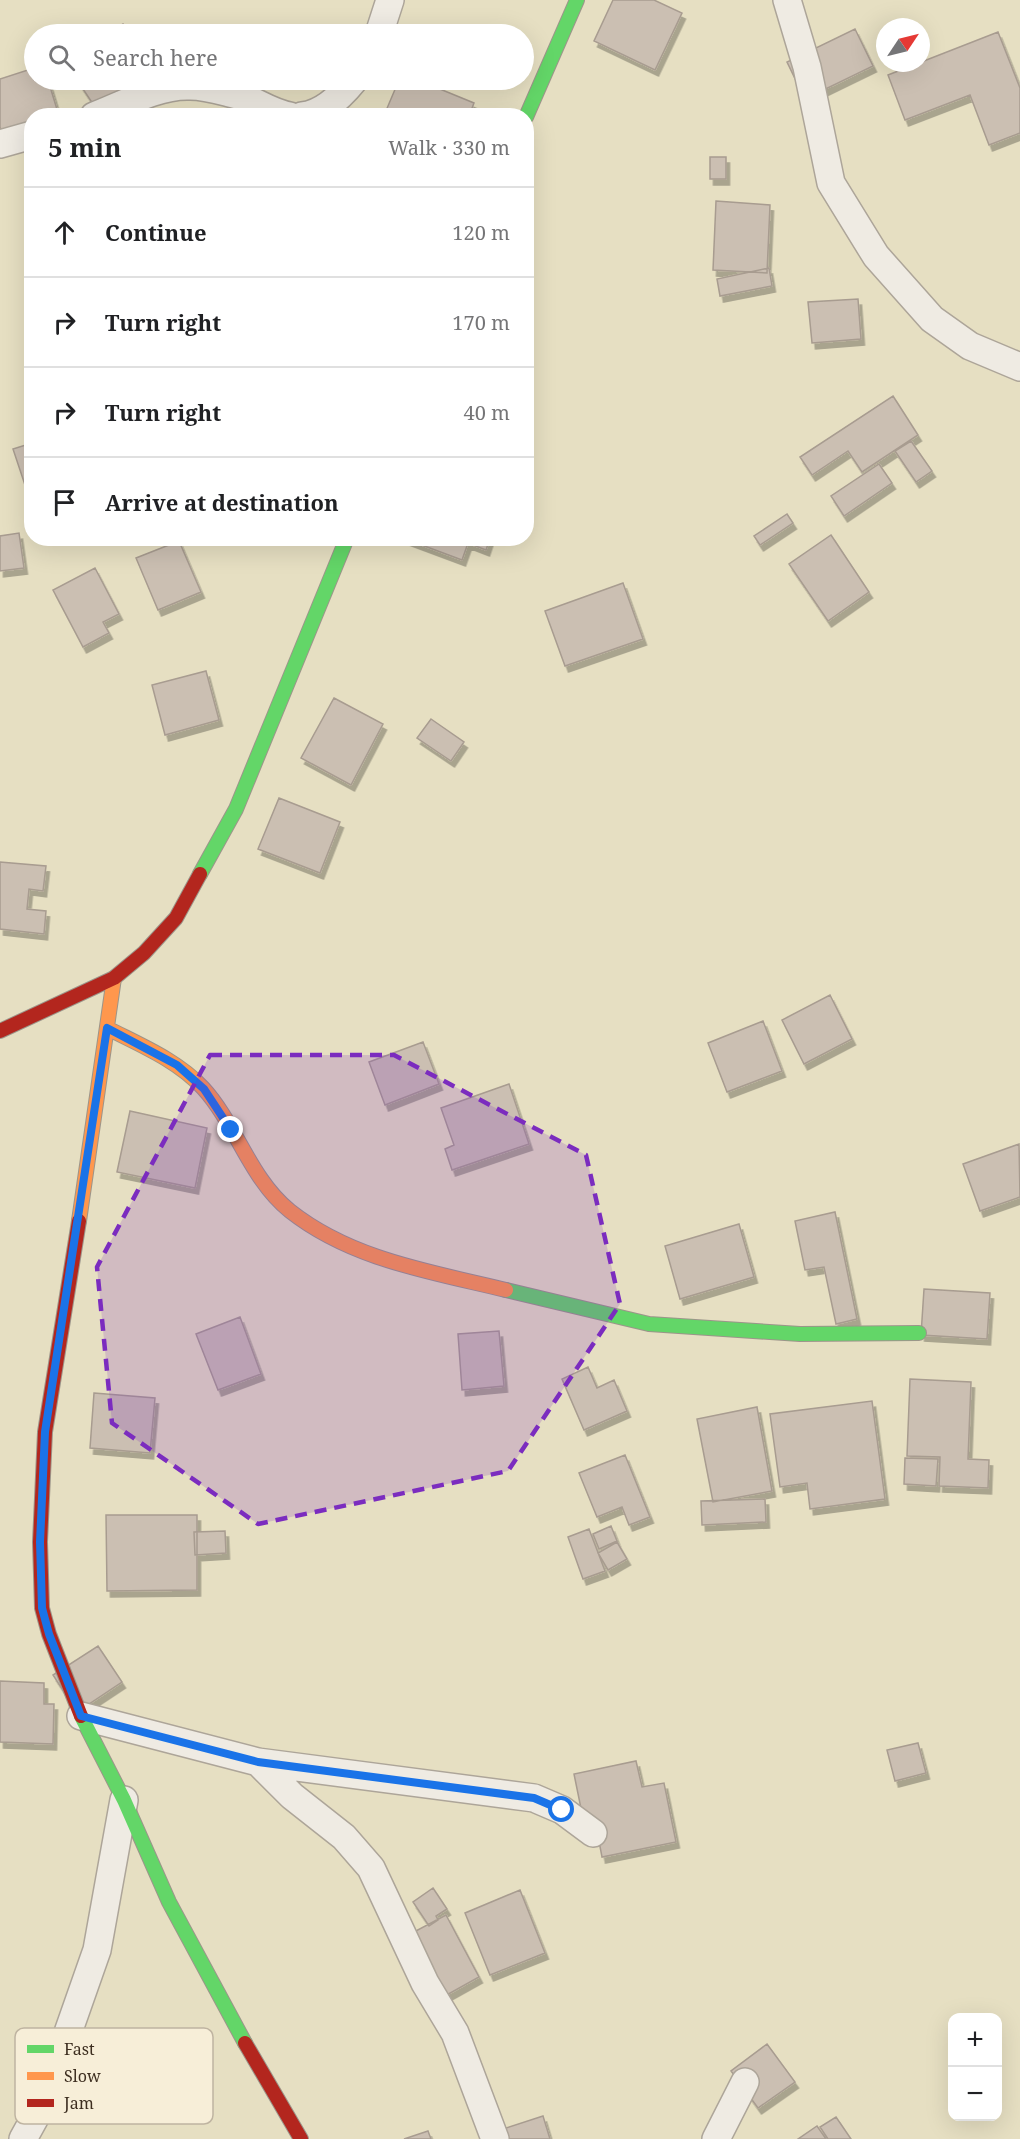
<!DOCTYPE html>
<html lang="en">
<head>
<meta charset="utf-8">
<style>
	body { margin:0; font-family:"Noto Serif",serif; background:#f2f2f2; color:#202124 }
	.controls { position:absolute; right:18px; bottom:18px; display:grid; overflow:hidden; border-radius:12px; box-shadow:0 6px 24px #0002 }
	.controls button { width:54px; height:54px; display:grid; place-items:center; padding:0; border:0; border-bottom:2px solid #e0e0e0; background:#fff; color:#202124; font:30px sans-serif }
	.compass { position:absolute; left:876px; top:18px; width:54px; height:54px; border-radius:50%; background:#fff; box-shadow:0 6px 24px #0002; rotate:55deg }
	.stop { position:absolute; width:18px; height:18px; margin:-14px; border:4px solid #1a73e8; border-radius:50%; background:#fff }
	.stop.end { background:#1a73e8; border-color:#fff; box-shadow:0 2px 6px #0008 }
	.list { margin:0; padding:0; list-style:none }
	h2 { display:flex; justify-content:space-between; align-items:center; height:78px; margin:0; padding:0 24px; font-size:26px }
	h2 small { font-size:20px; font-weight:400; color:#757577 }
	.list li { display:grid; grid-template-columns:39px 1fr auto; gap:18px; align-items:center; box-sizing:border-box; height:90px; padding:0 24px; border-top:2px solid #e0e0e0 }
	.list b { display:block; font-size:22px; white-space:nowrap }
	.list em { font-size:20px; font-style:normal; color:#757577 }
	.icon { flex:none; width:33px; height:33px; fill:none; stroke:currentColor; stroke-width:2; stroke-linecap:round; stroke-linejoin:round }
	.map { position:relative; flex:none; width:1020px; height:2139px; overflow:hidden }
	.search { position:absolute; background:#fff; box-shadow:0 6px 24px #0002; left:24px; top:24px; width:510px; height:66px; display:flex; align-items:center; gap:15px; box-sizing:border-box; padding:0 21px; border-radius:33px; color:#757577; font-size:22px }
	.panel { position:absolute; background:#fff; box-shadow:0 6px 24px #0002; left:24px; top:108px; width:510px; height:438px; border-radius:24px }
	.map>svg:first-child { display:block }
	.farmland { fill:#e6dfc2; fill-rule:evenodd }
	.building { fill:#cbbfb2; stroke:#a89c90; stroke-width:1.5; filter:url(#shadow) }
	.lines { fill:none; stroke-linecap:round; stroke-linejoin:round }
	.street-casing { stroke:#ada599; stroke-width:30 }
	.fast-casing { stroke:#9c958a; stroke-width:16 }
	.slow-casing { stroke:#9c958a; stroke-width:16 }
	.jam-casing { stroke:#9c958a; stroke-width:16 }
	.street { stroke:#efebe3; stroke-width:27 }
	.fast { stroke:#63d668; stroke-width:14 }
	.slow { stroke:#ff974d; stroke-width:14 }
	.jam { stroke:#b3261e; stroke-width:14 }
	.route { stroke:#1a73e8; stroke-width:8 }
	.marked { fill:#7b2cbf; fill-opacity:0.2; stroke:#7b2cbf; stroke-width:4.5; stroke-dasharray:12 8; stroke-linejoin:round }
	.key { fill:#f7eed8; stroke:#bfb4a1; stroke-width:1.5 }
	.key-label { font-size:16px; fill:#3d2e20 }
</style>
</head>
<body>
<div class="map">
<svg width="1020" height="2139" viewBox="0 0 1020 2139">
	<defs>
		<filter id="shadow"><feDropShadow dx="3.5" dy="6" stdDeviation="0" flood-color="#0004"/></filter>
	</defs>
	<rect width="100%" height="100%" fill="#e7e0d1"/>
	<path class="farmland" d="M0 0H1020V2139H0ZM885 27H921V63H885ZM34 34H524V80H34ZM32 116H526V538H32ZM952 2018H998V2116H952Z"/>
	<path class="building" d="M613 0H654L682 13 655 70 594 41Z
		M123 24 130 34H107Z
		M855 29 873 66 805 99 787 62Z
		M998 32 1020 88V133L989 145 970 95 905 120 888 75Z
		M34 68V80H48L59 116H32V131L4 139 0 127V79Z
		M77 80H157L101 116Z
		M399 80H418L474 103 469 116H392L385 113Z
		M710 157H726V179H710Z
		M716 201 770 205 767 273 713 270Z
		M769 268 772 286 720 296 717 279Z
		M858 299 861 339 812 343 808 302Z
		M893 396 918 435 862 472 848 451 812 475 800 457Z
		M911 441 932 471 916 482 895 451Z
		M32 443V506L13 449Z
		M879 464 892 483 844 516 831 496Z
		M787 514 793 523 760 545 754 536Z
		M19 533 24 568 0 571V536Z
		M831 535 869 592 828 621 789 564Z
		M403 538H490L486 550 468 543 462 560Z
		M179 541 201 592 158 610 136 558Z
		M95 568 119 614 103 622 109 633 83 647 53 590Z
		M623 583 643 639 565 666 545 611Z
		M206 671 219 720 165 735 152 685Z
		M334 698 383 724 351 785 301 758Z
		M431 719 464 742 451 761 417 738Z
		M279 798 340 822 320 873 258 849Z
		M0 862 46 866 43 891 29 889 27 909 46 911 44 934 0 929Z
		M830 995 852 1039 804 1064 782 1020Z
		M763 1021 782 1071 727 1092 708 1043Z
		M423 1042 439 1084 385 1105 369 1062Z
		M509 1084 529 1144 452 1170 445 1149 454 1145 441 1108Z
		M130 1111 207 1128 195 1188 117 1172Z
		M1019 1144 1020 1197 980 1211 963 1164Z
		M835 1212 857 1319 836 1324 824 1267 805 1270 795 1221Z
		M739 1224 754 1277 680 1299 665 1246Z
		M924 1289 990 1293 987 1339 921 1335Z
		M240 1317 261 1374 218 1390 196 1334Z
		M499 1331 504 1386 462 1390 458 1334Z
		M588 1367 597 1388 614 1380 627 1411 584 1430 562 1379Z
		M910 1379 971 1382 968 1459 989 1460 988 1488 939 1486 940 1457 907 1456Z
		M94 1393 155 1398 150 1453 90 1448Z
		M872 1401 885 1499 810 1509 807 1483 780 1487 770 1414Z
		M757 1407 772 1491 713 1502 697 1419Z
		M625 1455 650 1517 629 1525 622 1507 597 1517 579 1473Z
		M905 1458 938 1459 936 1486 904 1484Z
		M765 1499 766 1522 702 1525 701 1501Z
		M106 1515H197V1590L107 1591Z
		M611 1526 617 1541 599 1549 593 1534Z
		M589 1529 605 1571 583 1579 568 1537Z
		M225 1531 226 1553 195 1555 194 1532Z
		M617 1542 627 1559 608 1570 598 1553Z
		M98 1646 122 1682 77 1712 53 1675Z
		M0 1681 44 1683V1704H54L53 1744 0 1742Z
		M918 1743 926 1773 895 1781 887 1750Z
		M636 1761 642 1787 664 1783 676 1842 602 1857 598 1836 587 1838 574 1774Z
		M433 1888 447 1909 436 1916 438 1920 429 1926 413 1902Z
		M520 1890 545 1953 490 1975 465 1913Z
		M446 1915 479 1977 427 2006 393 1943Z
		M767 2044 795 2082 758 2108 731 2071Z
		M543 2116 550 2139H503L500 2130Z
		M836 2117 851 2139H828L820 2127Z
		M817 2126 826 2139H798Z
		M428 2131 431 2139H404Z"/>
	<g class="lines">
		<defs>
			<path id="street" d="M787 0 807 67 831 183 876 256 932 319 970 346 1020 367
				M379 34 390 0
				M94 116C123 105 156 86 187 86 204 85 221 91 238 95 256 101 271 113 290 116
				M302 116C323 114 341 96 354 80
				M0 144 32 135
				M81 1716 258 1762 534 1798 562 1810 593 1833
				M258 1762 292 1796 344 1837 371 1868 425 1983 455 2033 495 2139
				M23 2139 44 2101 97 1950 124 1800
				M716 2139 745 2082"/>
			<path id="fast" d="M526 117 577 0
				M200 874 236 809 347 538
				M506 1290 649 1324 800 1334 919 1333
				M81 1716 124 1800 169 1902 245 2043"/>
			<path id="slow" d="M107 1028C140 1045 177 1060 203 1088 236 1124 250 1179 290 1211 352 1260 432 1272 506 1290
				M79 1221 114 978"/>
			<path id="jam" d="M0 1031 114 978 144 953 176 918 200 874
				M79 1221 45 1432 40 1542 42 1608 49 1634 81 1716
				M245 2043 301 2139"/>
		</defs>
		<use href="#street" class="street-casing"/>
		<use href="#fast" class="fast-casing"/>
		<use href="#slow" class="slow-casing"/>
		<use href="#jam" class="jam-casing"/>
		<use href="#street" class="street"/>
		<use href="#fast" class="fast"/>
		<use href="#slow" class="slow"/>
		<use href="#jam" class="jam"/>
	</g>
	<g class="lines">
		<path class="route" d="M231 1130 204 1089 177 1065 107 1028 45 1432 40 1542 42 1608 49 1634 81 1716 258 1762 534 1798 562 1810"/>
	</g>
	<path class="marked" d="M210 1055H394L586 1155 620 1304 508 1471 258 1524 112 1423 97 1267Z"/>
	<rect x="15" y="2028" width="198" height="96" rx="9" class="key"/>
	<rect x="27" y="2045" width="27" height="8" fill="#63d668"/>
	<rect x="27" y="2072" width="27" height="8" fill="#ff974d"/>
	<rect x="27" y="2099" width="27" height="8" fill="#b3261e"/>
	<g class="key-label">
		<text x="64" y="2055">Fast</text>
		<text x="64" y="2082">Slow</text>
		<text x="64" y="2109">Jam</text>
	</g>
</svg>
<div class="controls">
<button>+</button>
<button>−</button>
</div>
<svg class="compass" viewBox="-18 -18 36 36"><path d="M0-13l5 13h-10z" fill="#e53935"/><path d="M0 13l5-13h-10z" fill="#757577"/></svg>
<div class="stop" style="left:562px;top:1810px"></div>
<div class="stop end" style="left:231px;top:1130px"></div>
<div class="search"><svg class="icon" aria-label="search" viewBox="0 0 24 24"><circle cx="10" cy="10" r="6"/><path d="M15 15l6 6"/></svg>Search here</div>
<section class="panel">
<h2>5 min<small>Walk · 330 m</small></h2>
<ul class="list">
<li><svg class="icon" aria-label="ahead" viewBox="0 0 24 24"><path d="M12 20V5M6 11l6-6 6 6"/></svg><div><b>Continue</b></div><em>120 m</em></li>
<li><svg class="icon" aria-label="right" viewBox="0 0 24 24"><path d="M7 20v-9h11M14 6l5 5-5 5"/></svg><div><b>Turn right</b></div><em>170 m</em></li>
<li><svg class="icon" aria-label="right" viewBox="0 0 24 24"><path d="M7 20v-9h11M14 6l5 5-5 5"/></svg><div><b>Turn right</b></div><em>40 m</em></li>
<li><svg class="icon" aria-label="arrive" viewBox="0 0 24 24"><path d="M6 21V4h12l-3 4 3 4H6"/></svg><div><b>Arrive at destination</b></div></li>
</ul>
</section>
</div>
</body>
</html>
